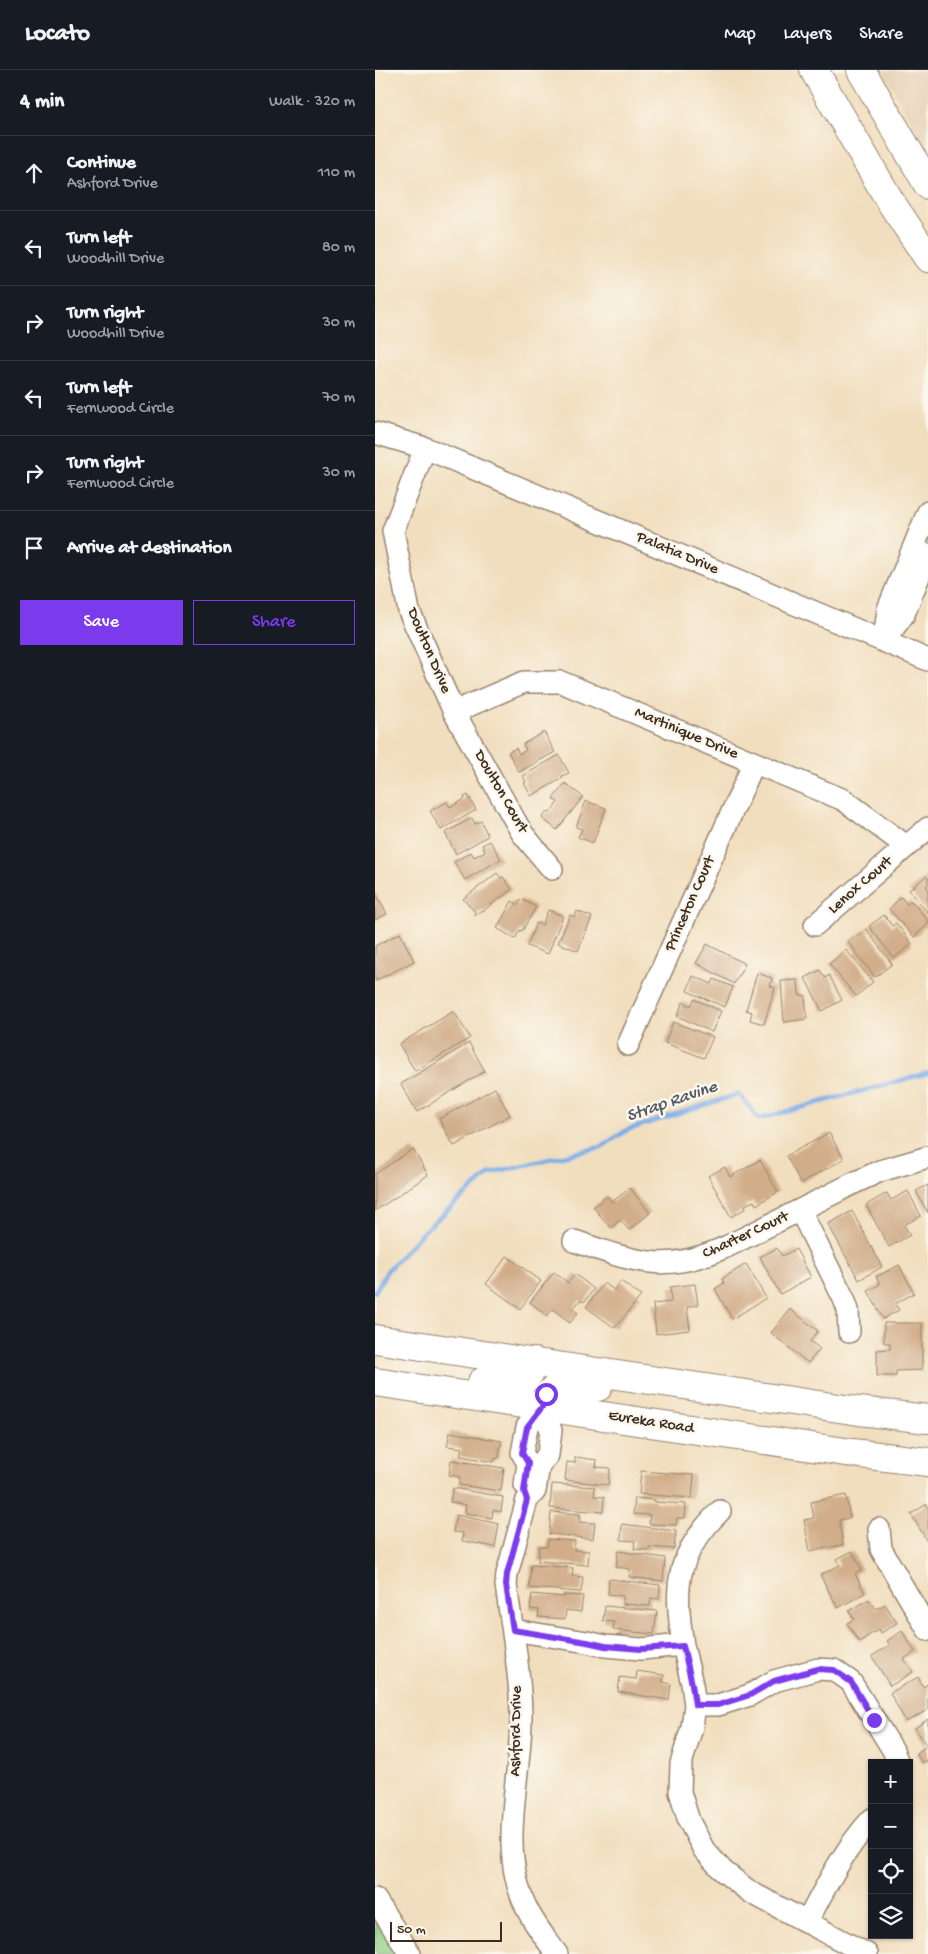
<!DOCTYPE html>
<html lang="en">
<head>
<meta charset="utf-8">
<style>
	body { margin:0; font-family:"Gochi Hand",sans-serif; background:#20242c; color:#f1f3f6 }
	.controls { position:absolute; right:15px; bottom:15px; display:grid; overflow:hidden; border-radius:0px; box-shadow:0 1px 4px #0004 }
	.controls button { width:45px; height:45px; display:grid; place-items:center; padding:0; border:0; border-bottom:1px solid #363941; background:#171b24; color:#f1f3f6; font:25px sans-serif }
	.scale { position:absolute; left:15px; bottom:12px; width:112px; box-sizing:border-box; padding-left:5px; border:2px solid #3b2a1e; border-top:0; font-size:14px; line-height:18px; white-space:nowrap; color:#3b2a1e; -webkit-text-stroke:4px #fbf7ec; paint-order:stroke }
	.stop { position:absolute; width:15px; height:15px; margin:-11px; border:4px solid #7c3aed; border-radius:50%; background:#fff }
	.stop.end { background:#7c3aed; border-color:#fff; box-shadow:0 1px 5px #0008 }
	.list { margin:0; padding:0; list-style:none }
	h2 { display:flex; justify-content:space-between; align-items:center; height:65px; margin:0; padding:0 20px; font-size:21px }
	h2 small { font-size:16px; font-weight:400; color:#9ea1a6 }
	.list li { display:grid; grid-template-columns:32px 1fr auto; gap:15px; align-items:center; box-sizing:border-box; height:75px; padding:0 20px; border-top:1px solid #363941 }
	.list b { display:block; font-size:19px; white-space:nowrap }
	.list p { margin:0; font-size:16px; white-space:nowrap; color:#9ea1a6 }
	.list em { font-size:16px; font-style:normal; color:#9ea1a6 }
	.actions { display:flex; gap:10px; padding:15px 20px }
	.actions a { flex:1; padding:11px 0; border:1px solid #7c3aed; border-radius:0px; text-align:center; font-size:18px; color:#7c3aed }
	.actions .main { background:#7c3aed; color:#fff }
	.icon { flex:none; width:28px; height:28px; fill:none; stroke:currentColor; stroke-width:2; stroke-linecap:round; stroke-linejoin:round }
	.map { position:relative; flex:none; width:553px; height:1884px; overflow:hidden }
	header { display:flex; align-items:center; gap:30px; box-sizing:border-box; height:70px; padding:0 25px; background:#171b24; border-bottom:1px solid #363941 }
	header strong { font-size:24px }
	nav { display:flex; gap:28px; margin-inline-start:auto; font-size:18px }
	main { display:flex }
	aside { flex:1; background:#171b24 }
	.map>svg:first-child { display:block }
	.built { fill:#e6d0b4 }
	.green { fill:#91d187; stroke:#667e52 }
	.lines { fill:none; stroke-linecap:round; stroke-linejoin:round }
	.stream { stroke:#7dade7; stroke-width:4.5 }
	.building { fill:#d1ad8a }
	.minor-casing { stroke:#96846e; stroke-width:24 }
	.major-casing { stroke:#96846e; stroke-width:30 }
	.minor { stroke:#fff; stroke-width:21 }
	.major { stroke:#fff; stroke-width:28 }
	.route { stroke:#7c3aed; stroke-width:6 }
	.labels { text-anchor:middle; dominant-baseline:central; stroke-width:5; stroke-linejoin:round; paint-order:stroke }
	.street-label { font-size:16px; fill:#3b2a1e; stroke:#fbf7ec }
	.water-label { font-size:18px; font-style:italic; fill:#525864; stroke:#fbf7ec }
</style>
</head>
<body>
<header>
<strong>Locato</strong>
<nav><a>Map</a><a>Layers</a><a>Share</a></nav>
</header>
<main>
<aside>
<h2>4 min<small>Walk · 320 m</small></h2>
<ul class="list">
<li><svg class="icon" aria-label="ahead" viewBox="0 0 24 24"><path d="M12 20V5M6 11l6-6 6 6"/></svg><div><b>Continue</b><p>Ashford Drive</p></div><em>110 m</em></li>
<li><svg class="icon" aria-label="left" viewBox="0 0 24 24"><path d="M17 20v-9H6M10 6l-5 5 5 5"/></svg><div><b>Turn left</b><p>Woodhill Drive</p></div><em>80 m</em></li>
<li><svg class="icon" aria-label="right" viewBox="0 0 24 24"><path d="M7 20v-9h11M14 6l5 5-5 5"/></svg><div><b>Turn right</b><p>Woodhill Drive</p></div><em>30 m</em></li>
<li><svg class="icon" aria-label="left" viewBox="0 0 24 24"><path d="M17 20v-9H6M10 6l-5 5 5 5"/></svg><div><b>Turn left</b><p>Fernwood Circle</p></div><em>70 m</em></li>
<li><svg class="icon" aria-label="right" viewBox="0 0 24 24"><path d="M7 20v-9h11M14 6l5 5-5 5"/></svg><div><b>Turn right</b><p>Fernwood Circle</p></div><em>30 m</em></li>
<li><svg class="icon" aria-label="arrive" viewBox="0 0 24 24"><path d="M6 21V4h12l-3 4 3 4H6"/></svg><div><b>Arrive at destination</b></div></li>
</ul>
<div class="actions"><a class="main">Save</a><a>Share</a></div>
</aside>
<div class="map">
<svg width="553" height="1884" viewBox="0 0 553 1884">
	<rect width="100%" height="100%" fill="#fbf7ec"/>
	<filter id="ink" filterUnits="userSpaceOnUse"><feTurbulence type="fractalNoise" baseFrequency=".02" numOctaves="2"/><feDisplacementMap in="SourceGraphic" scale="10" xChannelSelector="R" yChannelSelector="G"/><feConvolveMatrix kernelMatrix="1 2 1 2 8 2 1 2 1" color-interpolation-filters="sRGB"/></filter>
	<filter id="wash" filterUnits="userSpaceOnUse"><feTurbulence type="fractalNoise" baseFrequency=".0096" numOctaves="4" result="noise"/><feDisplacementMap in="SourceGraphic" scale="20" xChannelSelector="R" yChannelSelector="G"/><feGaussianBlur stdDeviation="1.12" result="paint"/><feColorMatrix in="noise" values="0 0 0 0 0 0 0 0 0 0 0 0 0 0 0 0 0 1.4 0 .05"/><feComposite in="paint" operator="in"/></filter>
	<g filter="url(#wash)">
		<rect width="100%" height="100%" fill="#f1debe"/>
		<path class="built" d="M508 0H553V80L551 77Z"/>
		<path class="green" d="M0 1846 24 1884H0Z"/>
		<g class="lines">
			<path class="stream" d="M0 1222 12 1201 49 1161 115 1103 226 1077 252 1060 364 1024 384 1049 553 1003"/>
		</g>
		<g id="blocks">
			<path class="building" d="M169 662 180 682 144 702 133 682 141 678 144 684 151 680 148 674Z
				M184 685 194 703 187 706 188 708 156 726 149 713 151 712 148 706Z
				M190 713 208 727 182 760 167 748 173 741 175 743 183 732 178 729Z
				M93 725 101 740 66 760 55 741 72 732 75 737 90 729 89 727Z
				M211 731 231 738 218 773 203 767 207 759 201 757Z
				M97 748 100 754 106 751 113 766 81 784 70 763Z
				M115 771 126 789 90 810 79 792 96 782 99 787 110 781 107 775Z
				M122 803 126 808 128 807 137 819 108 841 107 840 100 845V842L88 829Z
				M551 806 553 808V814L551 816 553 818V843L534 820Z
				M0 822 12 844 0 850Z
				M526 827 532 834 536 831 553 850V854L539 867 514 839Z
				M146 829 161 837 147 861 145 860 140 869 122 858 137 831 143 835Z
				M173 840 188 846 173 884 152 876 161 853 167 855Z
				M202 841 217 847 203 881 183 873 195 845 200 847Z
				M509 845 517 856 521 853 537 874 519 888 494 856Z
				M491 859 517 894 500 907 473 872Z
				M25 863 39 891 0 911V876Z
				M332 874 370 894 359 914 321 893Z
				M471 880 498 912 481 926 454 894Z
				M445 900 450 908 454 905 467 930 447 941 430 908Z
				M382 903 397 908 395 916 400 918 389 954 375 950 377 942 371 940Z
				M318 906 337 914 339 909 358 917 350 937 312 921Z
				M423 910 424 925H430L432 949 409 952 406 911Z
				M319 929 346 941 337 962 302 946 308 932 316 936Z
				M79 941 95 968 40 1001 24 974Z
				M298 952 338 967 329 988 290 973Z
				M94 973 110 1001 42 1042 26 1014Z
				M120 1018 135 1045 79 1076 64 1049Z
				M454 1063 469 1089 426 1113 411 1086Z
				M38 1079 53 1105 0 1141V1104Z
				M385 1090 403 1122 381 1135 379 1131 370 1135 371 1138 356 1147 333 1106 350 1097 355 1107Z
				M553 1115V1143L541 1121Z
				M255 1118 275 1143 254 1160 245 1150 236 1158 218 1137 232 1126 237 1132Z
				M533 1121 546 1146 529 1155 535 1165 514 1177 491 1135 512 1123 516 1130Z
				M477 1141 507 1197 484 1210 453 1154Z
				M402 1178 407 1186 421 1179 436 1207 405 1224 385 1187Z
				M132 1186 166 1211 145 1239 111 1214Z
				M371 1194 391 1228 357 1249 340 1219 349 1213 347 1209Z
				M524 1195 539 1223 520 1234 524 1240 508 1249 493 1221 505 1214 501 1207Z
				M179 1202 193 1213 200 1204 219 1219 209 1232 205 1230 198 1239 203 1243 195 1253 178 1239 172 1246 155 1232Z
				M246 1211 266 1226 240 1258 211 1237 229 1213 239 1220Z
				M320 1214 323 1235 312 1237 315 1260 281 1264 278 1234 296 1232 295 1217Z
				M415 1239 443 1261 435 1271 445 1279 433 1293 396 1263Z
				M509 1253H547V1300L521 1301V1306H502V1280L515 1279V1273H509Z
				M75 1362 127 1371 123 1389 120 1388 119 1392 85 1386 87 1378 72 1376Z
				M200 1387 222 1390 221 1397 235 1398 233 1415 190 1410 192 1392 200 1393Z
				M76 1390 129 1398 126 1421 84 1415 85 1407 74 1405Z
				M266 1401 319 1405 317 1428 264 1424Z
				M177 1414 220 1417 219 1426 229 1427 228 1442 175 1438Z
				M78 1418 128 1427 126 1442 118 1440 117 1448 90 1443 91 1435 75 1432Z
				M471 1425 475 1448 464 1450 468 1475 435 1481 429 1450 439 1448 436 1432Z
				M260 1428 280 1430V1432L311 1434 310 1448H302L301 1455 274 1454 275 1445 258 1444Z
				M552 1434 553 1436V1473L536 1444Z
				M176 1442 205 1444V1452L220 1453 218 1469 174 1464Z
				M81 1445 124 1454 120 1477 87 1471 88 1463 78 1462Z
				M247 1454 301 1461 299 1479 274 1477V1480L259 1479 260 1471 246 1470Z
				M173 1469 200 1471 199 1480 214 1481 213 1495 163 1491 164 1476 172 1477Z
				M243 1481 290 1488 288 1511 254 1507 255 1499 241 1497Z
				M477 1481 487 1500 480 1504 490 1523 463 1538 445 1505 465 1495 462 1489Z
				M156 1495 198 1498 197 1506 208 1507 206 1522 154 1518Z
				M234 1509 285 1515 284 1529 276 1528 275 1536 248 1534V1526L233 1524Z
				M157 1524 189 1527V1525L208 1526 206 1542 191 1540 190 1549 163 1547 164 1540 155 1539Z
				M494 1529 501 1539 510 1534 522 1553 506 1563 504 1559 484 1572 472 1553 479 1549 474 1541Z
				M230 1536 282 1541 279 1564 238 1560 239 1552 228 1551Z
				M527 1561 540 1582 529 1589 538 1602 515 1616 497 1586 515 1575 512 1571Z
				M262 1601 289 1605 288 1612 296 1614 294 1630 243 1622 245 1607 261 1609Z
				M543 1607 548 1617 553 1614V1640L531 1652 515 1623Z
				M553 1649V1690L547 1693 541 1683 552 1676 540 1658Z"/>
		</g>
	</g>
	<g filter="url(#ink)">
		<use href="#blocks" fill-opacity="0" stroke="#96846e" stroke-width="1"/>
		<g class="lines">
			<defs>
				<path id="minor" d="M0 363 50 378 553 590
					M50 378 18 461 34 541 79 642 147 763 177 799
					M553 442 513 539 509 571 529 544 553 484
					M79 642 149 612H186L469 730 531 776
					M440 855 553 758
					M253 975 379 693
					M425 1140 469 1229 473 1240 474 1262
					M199 1171C262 1192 289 1205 353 1176L479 1113 505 1101 553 1087
					M167 1337 176 1360 173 1385 164 1395 160 1421 152 1430 132 1504 131 1515C137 1558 145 1601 146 1644 147 1707 122 1777 151 1837 159 1854 171 1869 182 1884
					M150 1415 153 1393 147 1383 152 1357 167 1337
					M504 1459 506 1479 553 1560
					M138 1560 212 1572 230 1576 266 1579 308 1575 317 1614 320 1635 317 1657 306 1694 305 1722 314 1751 329 1780 348 1801 375 1822 492 1884
					M308 1575C299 1515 300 1486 345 1441
					M320 1635H343L375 1625 399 1611 443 1599 459 1600 476 1612 518 1680 523 1693
					M0 1829 35 1884
					M432 1852C451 1816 469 1779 497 1749"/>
				<path id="major" d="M439 0 515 131 553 188
					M486 0 553 115
					M0 1269 484 1341 553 1349
					M0 1312 477 1383 553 1392
					M107 1312C131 1315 151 1322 159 1292
					M167 1337C177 1309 197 1314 223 1317"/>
			</defs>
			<use href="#minor" class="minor-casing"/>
			<use href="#major" class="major-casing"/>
			<use href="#minor" class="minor"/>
			<use href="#major" class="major"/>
		</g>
	</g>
	<g class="lines" filter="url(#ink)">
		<path class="route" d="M171 1324 167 1337 152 1357 147 1383 153 1393 149 1421 152 1430 132 1504 131 1515 138 1560 212 1572 230 1576 266 1579 308 1576 317 1614 320 1635H343L375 1625 399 1611 443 1599 459 1600 476 1612 499 1650"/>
	</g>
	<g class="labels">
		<g class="street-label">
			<text transform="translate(302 484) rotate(23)">Palatia Drive</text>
			<text transform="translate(53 581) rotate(67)">Doulton Drive</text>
			<text transform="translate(311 664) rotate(23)">Martinique Drive</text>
			<text transform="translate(125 722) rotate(60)">Doulton Court</text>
			<text transform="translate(486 816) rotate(-41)">Lenox Court</text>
			<text transform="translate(316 834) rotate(-66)">Princeton Court</text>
			<text transform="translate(371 1166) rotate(-25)">Charter Court</text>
			<text transform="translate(276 1353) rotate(9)">Eureka Road</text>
			<text transform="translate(142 1661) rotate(-89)">Ashford Drive</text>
		</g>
		<g class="water-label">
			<text transform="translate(297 1032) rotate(-19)">Strap Ravine</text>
		</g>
	</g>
</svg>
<div class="controls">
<button>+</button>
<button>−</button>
<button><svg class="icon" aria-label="locate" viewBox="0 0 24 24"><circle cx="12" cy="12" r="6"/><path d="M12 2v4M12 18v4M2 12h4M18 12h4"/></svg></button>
<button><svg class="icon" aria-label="layers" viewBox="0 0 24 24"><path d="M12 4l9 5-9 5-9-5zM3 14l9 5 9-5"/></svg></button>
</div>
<div class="scale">50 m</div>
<div class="stop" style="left:171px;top:1324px"></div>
<div class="stop end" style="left:499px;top:1650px"></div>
</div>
</main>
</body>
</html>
